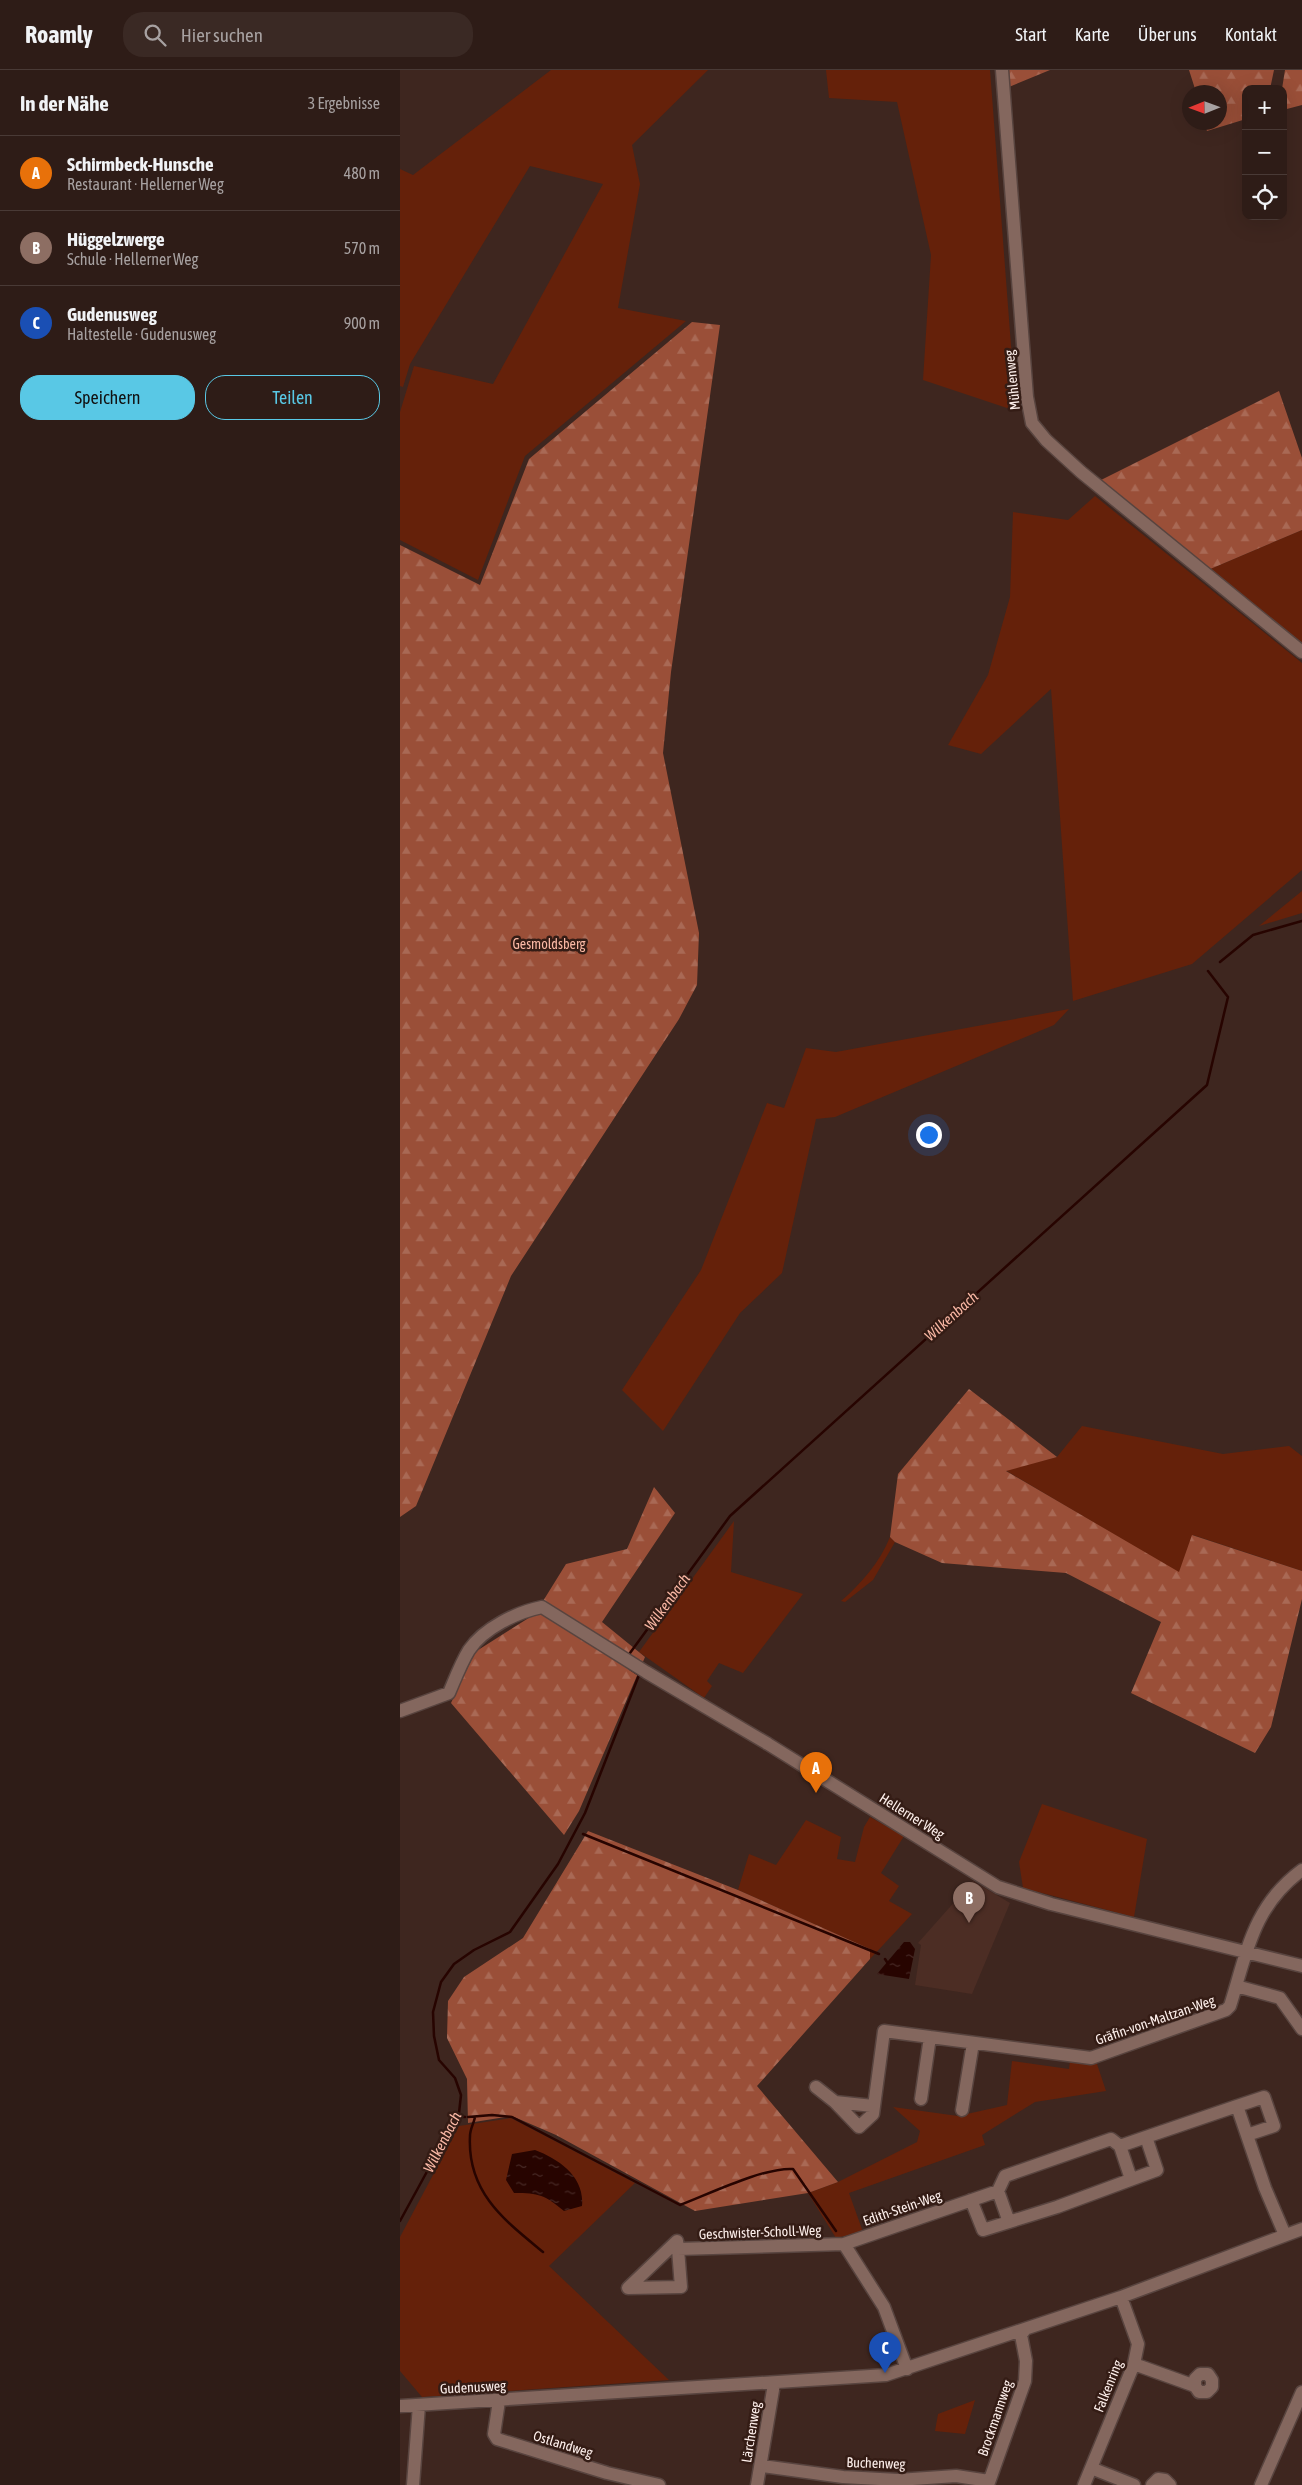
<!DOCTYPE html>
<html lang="de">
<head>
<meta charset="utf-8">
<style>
	body { margin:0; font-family:"Asap Condensed",sans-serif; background:#3a2924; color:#f1f3f6 }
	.controls { position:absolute; right:15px; top:15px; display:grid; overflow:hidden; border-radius:10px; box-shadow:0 5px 20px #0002 }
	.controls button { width:45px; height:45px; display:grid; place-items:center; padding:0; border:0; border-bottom:1px solid #493a36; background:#2e1c17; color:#f1f3f6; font:25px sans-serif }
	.compass { position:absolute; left:782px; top:15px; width:45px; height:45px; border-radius:50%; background:#2e1c17; box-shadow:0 5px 20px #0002; rotate:269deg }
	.you { position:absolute; left:528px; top:1064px; width:18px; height:18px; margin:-12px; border:4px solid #fff; border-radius:50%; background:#1a73e8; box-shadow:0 0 0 8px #1a73e833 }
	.badge { display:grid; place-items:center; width:32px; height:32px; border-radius:50%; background:#59c8e5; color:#fff; font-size:16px; font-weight:700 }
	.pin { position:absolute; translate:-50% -41px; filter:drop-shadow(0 1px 2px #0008) }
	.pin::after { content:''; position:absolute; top:26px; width:18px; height:15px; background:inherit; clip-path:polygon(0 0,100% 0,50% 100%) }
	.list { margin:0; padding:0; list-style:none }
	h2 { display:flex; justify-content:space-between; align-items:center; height:65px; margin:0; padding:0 20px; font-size:21px }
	h2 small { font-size:16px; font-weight:400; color:#a7a1a1 }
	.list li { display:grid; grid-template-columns:32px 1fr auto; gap:15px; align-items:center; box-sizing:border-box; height:75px; padding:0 20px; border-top:1px solid #493a36 }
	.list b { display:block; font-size:19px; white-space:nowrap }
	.list p { margin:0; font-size:16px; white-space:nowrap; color:#a7a1a1 }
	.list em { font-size:16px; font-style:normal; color:#a7a1a1 }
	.actions { display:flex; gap:10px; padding:15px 20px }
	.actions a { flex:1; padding:11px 0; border:1px solid #59c8e5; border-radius:20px; text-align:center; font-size:18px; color:#59c8e5 }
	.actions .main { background:#59c8e5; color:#111 }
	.icon { flex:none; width:28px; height:28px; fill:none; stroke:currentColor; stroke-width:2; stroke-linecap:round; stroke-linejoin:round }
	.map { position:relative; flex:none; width:902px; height:2415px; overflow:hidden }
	header { display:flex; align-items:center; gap:30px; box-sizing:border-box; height:70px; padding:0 25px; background:#2e1c17; border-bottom:1px solid #493a36 }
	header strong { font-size:24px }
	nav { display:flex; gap:28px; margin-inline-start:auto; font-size:18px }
	.search { width:350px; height:45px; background:#3a2924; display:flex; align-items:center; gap:12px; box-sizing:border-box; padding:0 18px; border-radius:20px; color:#a7a1a1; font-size:19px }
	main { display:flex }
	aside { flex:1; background:#2e1c17 }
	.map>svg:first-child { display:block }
	.built { fill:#4c2d24 }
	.green { fill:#65210a }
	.forest { fill:url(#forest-firs) }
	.water { fill:url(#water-ripples) }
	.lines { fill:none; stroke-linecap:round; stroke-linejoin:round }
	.stream { stroke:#270400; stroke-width:2.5 }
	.minor-casing { stroke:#58443f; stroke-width:15 }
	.minor { stroke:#84675e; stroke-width:12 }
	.labels { text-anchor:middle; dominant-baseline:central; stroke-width:5; stroke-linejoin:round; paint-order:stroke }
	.street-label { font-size:14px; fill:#fef0ec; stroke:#341c15 }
	.park-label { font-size:14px; fill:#fbb9a5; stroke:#341c15 }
	.water-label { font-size:15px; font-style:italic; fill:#f9b7a4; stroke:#341c15 }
</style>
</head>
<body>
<header>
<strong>Roamly</strong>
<div class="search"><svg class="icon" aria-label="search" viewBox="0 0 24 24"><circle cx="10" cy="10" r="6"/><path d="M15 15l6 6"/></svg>Hier suchen</div>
<nav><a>Start</a><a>Karte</a><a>Über uns</a><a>Kontakt</a></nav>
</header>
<main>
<aside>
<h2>In der Nähe<small>3 Ergebnisse</small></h2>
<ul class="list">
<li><span class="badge" style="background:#e8710a">A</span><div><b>Schirmbeck-Hunsche</b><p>Restaurant · Hellerner Weg</p></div><em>480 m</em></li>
<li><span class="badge" style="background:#8d6e63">B</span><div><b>Hüggelzwerge</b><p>Schule · Hellerner Weg</p></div><em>570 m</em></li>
<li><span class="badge" style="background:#1a4fb4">C</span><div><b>Gudenusweg</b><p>Haltestelle · Gudenusweg</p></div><em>900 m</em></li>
</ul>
<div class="actions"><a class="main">Speichern</a><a>Teilen</a></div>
</aside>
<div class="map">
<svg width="902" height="2415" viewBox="0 0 902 2415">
	<defs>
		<pattern id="forest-firs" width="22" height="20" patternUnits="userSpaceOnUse" patternTransform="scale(1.25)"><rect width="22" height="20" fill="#9a4f38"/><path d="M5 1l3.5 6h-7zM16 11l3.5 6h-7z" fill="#a96955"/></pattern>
		<pattern id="water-ripples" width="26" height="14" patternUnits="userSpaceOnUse" patternTransform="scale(1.25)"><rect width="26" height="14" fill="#270400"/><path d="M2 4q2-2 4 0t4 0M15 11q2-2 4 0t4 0" fill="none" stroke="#472925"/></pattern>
	</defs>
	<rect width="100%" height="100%" fill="#3e261f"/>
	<path class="built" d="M573 1811 610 1833 572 1924 515 1915 521 1875 518 1873Z"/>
	<path class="green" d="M151 0H308L232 75 240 114 218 238 286 251 125 386 78 510 0 470V342L14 296 93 314 203 114 130 96 10 294 3 317 0 316V99L13 105Z
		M426 0H590L616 341 523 310 531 185 497 32 429 28Z
		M695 426 902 593V800L792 894 673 931 651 619 581 684 548 675 588 605 610 527 613 442 668 450Z
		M902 460V575L808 500Z
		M902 820V843L859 856 902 821Z
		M669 939 654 955 435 1047 416 1049 382 1203 340 1243 263 1361 222 1320 301 1200 367 1033 384 1038 406 978 436 982Z
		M682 1356 823 1384 889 1376 902 1386V1501L793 1465 779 1503 605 1400 657 1387Z
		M334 1451 331 1502 403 1524 343 1603 319 1593 307 1611 312 1616 304 1628 239 1582Z
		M490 1467 495 1472 473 1510 445 1532 441 1531C461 1514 480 1492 490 1467Z
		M642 1734 747 1769 734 1847 623 1818 619 1792Z
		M470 1747 504 1766 481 1803 499 1816 489 1831 512 1844 470 1889V1879L338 1820 349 1784 376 1795 406 1750 441 1767 437 1789 455 1792 464 1757Z
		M612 1991 669 1999 670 1991H696L706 2021 635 2032 582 2065 585 2075 449 2123 463 2162 436 2168 408 2123 438 2112 517 2072 520 2061 493 2037 558 2046 607 2035Z
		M111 2048 235 2113 149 2196 269 2310 22 2327 0 2301V2167L59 2056Z
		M575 2330 565 2364 535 2361 538 2344Z"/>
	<path class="forest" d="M607 0H650L609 17Z
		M789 0H874L870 19H846V49L807 61 804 53 819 52V22H796Z
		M885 0H902V35L883 40 882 19Z
		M292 252 320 255 271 602 263 683 299 863 297 915 279 949 111 1206 16 1436 0 1447V475L80 515 129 389Z
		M879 321 902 388V460L808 500 701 410Z
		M569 1319 657 1387 606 1401 779 1502 792 1465 902 1501V1529L871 1657 855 1683 731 1623 761 1552 666 1503 542 1493 495 1472 490 1467 498 1404Z
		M254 1417 275 1443 202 1552 245 1587 179 1741 164 1765 51 1633 75 1582 135 1544 166 1494 227 1479Z
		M188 1761 338 1820 470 1879V1889L357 2016 438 2112 408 2123 295 2141 156 2065 112 2046 68 2053 67 2009 47 1968 48 1931 64 1907 123 1868Z"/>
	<path class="water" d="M504 1872H510L515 1879 509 1909 477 1904Z
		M135 2080C159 2089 185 2107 182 2136L164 2141C145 2125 139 2123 114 2123L106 2110 112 2084Z"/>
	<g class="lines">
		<path class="stream" d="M820 892 853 865 902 851
			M230 1583 330 1446 807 1015 828 927 808 901
			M183 1764 479 1884
			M485 1889 487 1892
			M57 2046 65 2047
			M68 2047 92 2045 112 2047 280 2135C309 2124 364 2097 393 2099L436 2161
			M75 2047C74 2053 70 2059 70 2066 67 2122 104 2150 143 2182
			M0 2151 59 2043 61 2025 55 2008 39 1990 34 1966 33 1942 41 1912 54 1894 74 1880 110 1862 158 1794 185 1743 239 1605 230 1599"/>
		<defs>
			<path id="minor" d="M602 0 627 327 632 353 646 370 681 402 902 582
				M0 1641 49 1623C55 1609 61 1593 69 1580 84 1558 117 1542 142 1537L246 1602 368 1674 598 1817 651 1834 902 1896
				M836 1916 880 1928 902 1959
				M416 2017 435 2032 473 2036
				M521 2029 530 1967
				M435 2032 459 2057 473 2044 484 1961 691 1988 826 1940 830 1936C847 1882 853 1836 902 1800
				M562 2040 573 1973
				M847 2065 874 2056 864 2027 837 2036 865 2118 885 2165
				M746 2067 837 2036
				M571 2130 583 2160 657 2137 757 2100 746 2067 720 2076 731 2109
				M609 2152 598 2121 605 2106 711 2069 720 2076
				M444 2174 484 2237 507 2299
				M278 2179 281 2217 228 2218 277 2171 278 2179 444 2174 598 2121
				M734 2294 795 2316V2309L800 2304H808L812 2310V2317L807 2322H799L795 2316
				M99 2331 94 2364 97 2369 207 2403 259 2415
				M0 2336 486 2305 721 2227 902 2159
				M362 2396 443 2407 498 2410 556 2406 589 2411
				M691 2398 734 2415
				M13 2415 19 2335
				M357 2415 374 2314
				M588 2415 625 2311 626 2291 621 2265 624 2261
				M684 2415 734 2294 738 2274 721 2227
				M752 2415 758 2409 765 2410 770 2415
				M861 2415 902 2322"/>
		</defs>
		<use href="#minor" class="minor-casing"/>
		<use href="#minor" class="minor"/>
	</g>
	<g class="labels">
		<g class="street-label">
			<text transform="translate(612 310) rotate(-96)">Mühlenweg</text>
			<text transform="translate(512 1746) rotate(32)">Hellerner Weg</text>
			<text transform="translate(755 1950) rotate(-19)">Gräfin-von-Maltzan-Weg</text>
			<text transform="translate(502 2138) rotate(-19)">Edith-Stein-Weg</text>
			<text transform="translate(360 2162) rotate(-2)">Geschwister-Scholl-Weg</text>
			<text transform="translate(708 2316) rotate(-68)">Falkenring</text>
			<text transform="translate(73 2317) rotate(-3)">Gudenusweg</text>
			<text transform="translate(595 2348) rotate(-71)">Brockmannweg</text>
			<text transform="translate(351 2362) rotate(-81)">Lärchenweg</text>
			<text transform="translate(163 2374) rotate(17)">Ostlandweg</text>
			<text transform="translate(476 2393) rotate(2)">Buchenweg</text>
		</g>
		<g class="park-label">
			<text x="149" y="874">Gesmoldsberg</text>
		</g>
		<g class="water-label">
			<text transform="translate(551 1246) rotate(-42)">Wilkenbach</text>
			<text transform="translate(267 1532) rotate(-54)">Wilkenbach</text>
			<text transform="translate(42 2072) rotate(-63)">Wilkenbach</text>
		</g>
	</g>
</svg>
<div class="controls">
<button>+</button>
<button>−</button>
<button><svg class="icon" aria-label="locate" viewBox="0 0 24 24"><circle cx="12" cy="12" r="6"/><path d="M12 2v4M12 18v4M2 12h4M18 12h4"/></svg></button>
</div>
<svg class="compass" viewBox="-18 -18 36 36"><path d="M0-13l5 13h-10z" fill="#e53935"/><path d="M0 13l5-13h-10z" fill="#a7a1a1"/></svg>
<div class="you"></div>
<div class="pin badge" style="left:416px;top:1723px;background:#e8710a">A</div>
<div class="pin badge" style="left:569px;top:1853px;background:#8d6e63">B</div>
<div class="pin badge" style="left:485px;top:2303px;background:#1a4fb4">C</div>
</div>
</main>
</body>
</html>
